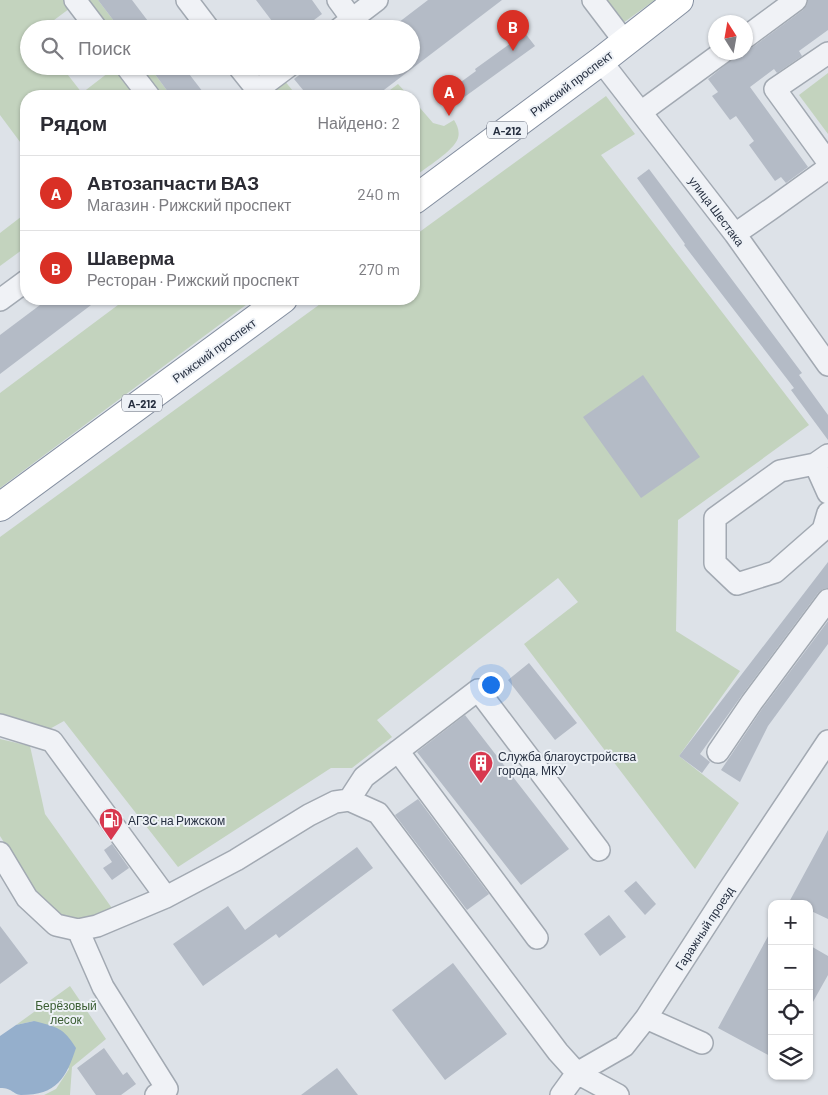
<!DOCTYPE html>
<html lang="ru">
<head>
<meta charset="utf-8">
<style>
	body { margin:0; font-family:Barlow,sans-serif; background:#f2f2f3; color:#2b2b33 }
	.controls { position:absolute; right:15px; bottom:15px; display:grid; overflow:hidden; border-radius:10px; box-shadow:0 1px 4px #0004 }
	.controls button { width:45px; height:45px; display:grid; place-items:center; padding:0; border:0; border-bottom:1px solid #e1e1e2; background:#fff; color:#2b2b33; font:25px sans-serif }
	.compass { position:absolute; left:708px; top:15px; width:45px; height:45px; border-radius:50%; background:#fff; box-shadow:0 1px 4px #0004; rotate:349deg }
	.you { position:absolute; left:490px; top:684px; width:18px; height:18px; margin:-12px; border:4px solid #fff; border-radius:50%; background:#1a73e8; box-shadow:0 0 0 8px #1a73e833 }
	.badge { display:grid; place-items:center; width:32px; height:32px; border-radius:50%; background:#d93025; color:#fff; font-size:16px; font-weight:700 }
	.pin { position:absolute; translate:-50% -41px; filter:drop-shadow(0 1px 2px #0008) }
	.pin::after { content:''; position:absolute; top:26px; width:18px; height:15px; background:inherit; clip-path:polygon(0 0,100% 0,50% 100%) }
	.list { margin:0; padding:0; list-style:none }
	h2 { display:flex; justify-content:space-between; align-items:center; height:65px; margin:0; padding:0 20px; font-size:21px }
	h2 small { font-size:16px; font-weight:400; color:#7c7c81 }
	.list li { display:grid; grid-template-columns:32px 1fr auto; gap:15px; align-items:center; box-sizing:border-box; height:75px; padding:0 20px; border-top:1px solid #e1e1e2 }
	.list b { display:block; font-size:19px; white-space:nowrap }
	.list p { margin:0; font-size:16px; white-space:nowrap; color:#7c7c81 }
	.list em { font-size:16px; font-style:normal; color:#7c7c81 }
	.icon { flex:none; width:28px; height:28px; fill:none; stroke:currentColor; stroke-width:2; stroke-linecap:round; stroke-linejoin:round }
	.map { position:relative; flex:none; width:828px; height:1095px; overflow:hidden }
	.search { position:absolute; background:#fff; box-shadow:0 1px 4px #0004; left:20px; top:20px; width:400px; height:55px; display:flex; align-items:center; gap:12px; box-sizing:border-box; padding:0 18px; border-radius:28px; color:#7c7c81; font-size:19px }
	.panel { position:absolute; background:#fff; box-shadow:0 1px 4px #0004; left:20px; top:90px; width:400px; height:215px; border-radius:20px }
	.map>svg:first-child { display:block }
	.green { fill:#c3d3be }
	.water { fill:#95afcc }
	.building { fill:#b4bbc6 }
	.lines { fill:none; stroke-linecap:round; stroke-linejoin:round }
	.minor-casing { stroke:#a2a9b2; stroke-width:24 }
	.highway-casing { stroke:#848fa0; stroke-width:30 }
	.minor { stroke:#f0f2f6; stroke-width:21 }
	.highway { stroke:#fff; stroke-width:28 }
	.labels { text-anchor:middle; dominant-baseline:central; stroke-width:4; stroke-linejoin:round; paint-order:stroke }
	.shield { fill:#edf1f6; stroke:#626977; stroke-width:1 }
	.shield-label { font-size:11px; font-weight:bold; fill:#262f40 }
	.street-label { font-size:12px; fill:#262f40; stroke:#edf1f6 }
	.poi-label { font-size:12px; fill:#262f40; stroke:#edf1f6; text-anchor:start }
	.park-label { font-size:12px; fill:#3a5d32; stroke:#edf1f6 }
</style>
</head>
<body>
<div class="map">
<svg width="828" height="1095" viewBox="0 0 828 1095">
	<rect width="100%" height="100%" fill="#dde2e8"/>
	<path class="green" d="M0 0H98L120 29H97L77 3 42 29H29V66H61L82 93 117 66H149L171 96H26V150L0 115Z
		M604 0H655L623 23Z
		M828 73V134L799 95Z
		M284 80 297 96H261Z
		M398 84 409 96H382Z
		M606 96 635 134 601 155 809 425 678 520 676 631 740 671 679 756 739 803 695 869 524 644 578 602 558 578 377 720 392 737 352 768H331L178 867 64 721 46 731 0 715V537L327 299H414V236Z
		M414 101 433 123 444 126 454 120C457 125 460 131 458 138 454 151 425 168 414 177Z
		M26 213V247L0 266V233Z
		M126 299H254L0 488V393Z
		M0 739 30 746 45 814 114 911 75 924 44 905 0 836Z
		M70 986 106 1039 72 1067 70 1095H44L56 1089 69 1069 34 1021 16 1025Z"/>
	<path class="water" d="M34 1021C57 1027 63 1027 76 1048 66 1078 57 1095 21 1095 12 1094 13 1088 0 1088V1036L16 1025Z"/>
	<path class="building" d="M98 0H132L154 29H120Z
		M256 0H312L322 14 302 29H278Z
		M428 0H502L376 96H308L294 79 311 66H322L328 75 340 66H411V29H390Z
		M808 0H828V30L799 51 802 56 777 73 774 69 750 87 808 167 786 183 781 177 775 181 749 145 754 141 736 116 730 120 712 96 718 92 708 79 741 52H746V49L753 47 803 10 807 5Z
		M525 33 535 46 463 98 454 87 476 71 475 69Z
		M149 66H183L206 96H171Z
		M649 169 802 373 799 375 828 415V440L791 390 794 388 684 245 685 244 637 178Z
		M48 299H99L0 374V335Z
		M643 375 700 457 641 498 583 417Z
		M828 562V588L823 589 818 593 742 695 700 754 710 762 702 773 679 756Z
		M828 621V644L768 726 740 782 721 770 762 709Z
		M529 663 577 723 555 740 508 680Z
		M465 715 569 849 521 885 417 752Z
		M418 799 489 894 467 910 395 815Z
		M828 830V919L809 910V904H788Z
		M112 844 129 868 112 880 103 868 112 862 104 850Z
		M357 847 373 868 279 938 276 934 203 986 173 944 228 906 245 930Z
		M636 881 656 904 645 915 624 891Z
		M609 915 626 937 600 956 584 934Z
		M0 926 28 963 0 984Z
		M772 929V1057L718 1028Z
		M809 945 828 956V975L809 1009Z
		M453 963 507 1034 445 1080 392 1010Z
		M104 1048 123 1075 127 1072 136 1084 121 1095H96L77 1068Z
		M337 1068 358 1095H301Z"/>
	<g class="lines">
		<defs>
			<path id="minor" d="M75 0 97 29
				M187 0 209 29
				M338 0 352 19
				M593 0 625 42
				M339 29 377 0
				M746 37 796 0
				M828 53 775 89 828 162
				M601 61 735 234 828 365
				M126 66 149 96
				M238 66 262 96
				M257 90 289 66
				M641 112 723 52
				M735 234 771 209 828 168
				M0 300 26 281
				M828 455 815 464 780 471 715 518V563L737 584 775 572 823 530 828 513
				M815 464 828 493
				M0 725 52 741 166 897
				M398 751 537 938
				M718 752 752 702 828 600
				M349 800 364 777 478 690 599 850
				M0 853 27 898 56 925 78 930 97 926 166 897 236 860 309 815 335 802 349 800 378 813 558 1052 577 1073 618 1095
				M78 930 103 987 167 1089 156 1095
				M646 1018 702 1043
				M561 1095 577 1073 624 1046 646 1018 728 891 828 741"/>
			<path id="highway" d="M414 200 601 61 679 0
				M0 507 283 299"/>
		</defs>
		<use href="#minor" class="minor-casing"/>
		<use href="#highway" class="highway-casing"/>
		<use href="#minor" class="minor"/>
		<use href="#highway" class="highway"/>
	</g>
	<defs>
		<symbol id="building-pin" viewBox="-11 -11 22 30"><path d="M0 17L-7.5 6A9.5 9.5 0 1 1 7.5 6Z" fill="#d8384f" stroke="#edf1f6"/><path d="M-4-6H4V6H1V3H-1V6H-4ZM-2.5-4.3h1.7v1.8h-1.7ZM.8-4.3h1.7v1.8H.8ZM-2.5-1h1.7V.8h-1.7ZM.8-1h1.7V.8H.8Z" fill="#fff"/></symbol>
		<symbol id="fuel-pin" viewBox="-11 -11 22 30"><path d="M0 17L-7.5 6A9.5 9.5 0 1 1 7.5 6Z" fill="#d8384f" stroke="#edf1f6"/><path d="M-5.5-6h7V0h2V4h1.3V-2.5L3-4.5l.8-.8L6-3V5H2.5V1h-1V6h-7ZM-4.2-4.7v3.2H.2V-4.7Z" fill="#fff"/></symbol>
	</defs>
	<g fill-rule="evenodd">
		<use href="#building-pin" x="467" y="749" width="28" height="38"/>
		<use href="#fuel-pin" x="97" y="806" width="28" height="38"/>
	</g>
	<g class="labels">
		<g class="shield">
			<rect x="487" y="121.5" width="40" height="17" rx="4"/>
			<rect x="122" y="394.5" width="40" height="17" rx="4"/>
		</g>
		<g class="shield-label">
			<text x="507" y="130">А-212</text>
			<text x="142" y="403">А-212</text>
		</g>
		<g class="street-label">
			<text transform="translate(571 83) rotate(-37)">Рижский проспект</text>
			<text transform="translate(717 211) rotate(53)">улица Шестака</text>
			<text transform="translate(214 350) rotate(-36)">Рижский проспект</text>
			<text transform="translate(704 928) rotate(-57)">Гаражный проезд</text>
		</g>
		<g class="poi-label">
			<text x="498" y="756">Служба благоустройства<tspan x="498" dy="14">города, МКУ</tspan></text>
			<text x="128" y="820">АГЗС на Рижском</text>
		</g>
		<g class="park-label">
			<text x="66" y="1005">Берёзовый<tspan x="66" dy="14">лесок</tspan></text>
		</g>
	</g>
</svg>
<div class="controls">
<button>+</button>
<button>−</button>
<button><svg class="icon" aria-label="locate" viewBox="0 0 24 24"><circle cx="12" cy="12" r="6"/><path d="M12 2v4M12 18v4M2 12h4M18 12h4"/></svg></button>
<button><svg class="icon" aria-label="layers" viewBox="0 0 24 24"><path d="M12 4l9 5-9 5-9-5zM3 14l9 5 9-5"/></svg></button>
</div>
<svg class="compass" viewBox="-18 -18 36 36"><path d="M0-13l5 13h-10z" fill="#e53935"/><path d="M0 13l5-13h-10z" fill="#7c7c81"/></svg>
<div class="you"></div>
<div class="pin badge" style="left:449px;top:116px">A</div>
<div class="pin badge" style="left:513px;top:51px">B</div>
<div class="search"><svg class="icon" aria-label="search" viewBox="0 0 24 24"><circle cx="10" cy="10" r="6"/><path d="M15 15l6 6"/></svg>Поиск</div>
<section class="panel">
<h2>Рядом<small>Найдено: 2</small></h2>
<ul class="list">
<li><span class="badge">A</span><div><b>Автозапчасти ВАЗ</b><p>Магазин · Рижский проспект</p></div><em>240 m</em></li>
<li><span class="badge">B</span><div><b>Шаверма</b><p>Ресторан · Рижский проспект</p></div><em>270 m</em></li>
</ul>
</section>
</div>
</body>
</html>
